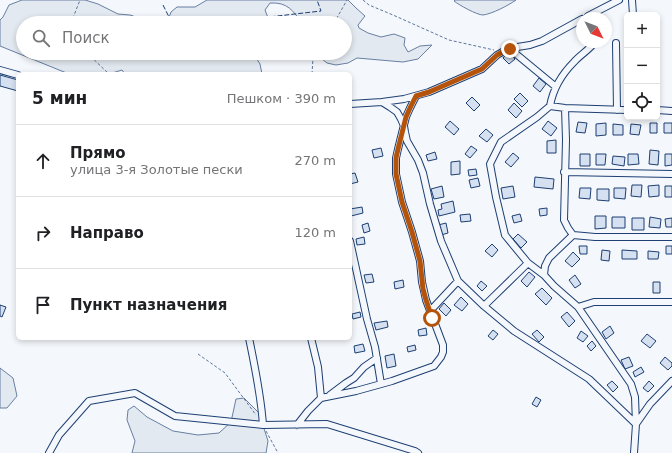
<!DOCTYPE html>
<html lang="ru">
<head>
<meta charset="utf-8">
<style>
	body { margin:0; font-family:"DejaVu Sans",sans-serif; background:#f6f6f6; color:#202124 }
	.controls { position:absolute; right:12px; top:12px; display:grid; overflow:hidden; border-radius:6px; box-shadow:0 2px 6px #0003 }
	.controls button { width:36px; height:36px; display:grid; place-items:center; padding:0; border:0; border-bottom:1px solid #e0e0e0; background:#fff; color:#202124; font:20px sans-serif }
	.compass { position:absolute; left:576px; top:12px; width:36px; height:36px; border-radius:50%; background:#fff; box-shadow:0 2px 6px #0003; rotate:132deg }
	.stop { position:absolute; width:12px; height:12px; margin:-9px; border:3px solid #b45309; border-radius:50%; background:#fff }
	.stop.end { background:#b45309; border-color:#fff; box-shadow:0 1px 4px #0008 }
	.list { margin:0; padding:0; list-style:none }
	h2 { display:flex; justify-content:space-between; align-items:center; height:52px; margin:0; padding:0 16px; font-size:17px }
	h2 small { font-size:13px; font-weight:400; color:#757577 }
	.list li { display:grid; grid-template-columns:26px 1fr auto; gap:12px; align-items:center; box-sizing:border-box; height:72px; padding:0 16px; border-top:1px solid #e0e0e0 }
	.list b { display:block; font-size:15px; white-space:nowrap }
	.list p { margin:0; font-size:13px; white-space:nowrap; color:#757577 }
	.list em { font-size:13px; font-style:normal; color:#757577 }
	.icon { flex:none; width:22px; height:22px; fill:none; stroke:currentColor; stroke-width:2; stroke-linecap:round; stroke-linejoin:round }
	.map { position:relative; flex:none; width:672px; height:453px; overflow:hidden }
	.search { position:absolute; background:#fff; box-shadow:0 2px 6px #0003; left:16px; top:16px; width:336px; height:44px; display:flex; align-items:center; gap:10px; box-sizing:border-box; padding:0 14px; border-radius:22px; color:#757577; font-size:15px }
	.panel { position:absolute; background:#fff; box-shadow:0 2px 6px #0003; left:16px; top:72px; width:336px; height:268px; border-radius:6px }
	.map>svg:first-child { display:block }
	.green { fill:#e3e9f0; stroke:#687fa3 }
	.building { fill:#d5e0f0; stroke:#1d3f73 }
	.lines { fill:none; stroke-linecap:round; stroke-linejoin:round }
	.minor-casing { stroke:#1d3f73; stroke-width:8 }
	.path { stroke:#5e769c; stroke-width:1; stroke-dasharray:3 2; stroke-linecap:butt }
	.minor { stroke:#f4f7fb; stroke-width:6 }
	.fence { stroke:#1d3f73; stroke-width:1; stroke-dasharray:5 2; stroke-linecap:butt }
	.route { stroke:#b45309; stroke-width:5 }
</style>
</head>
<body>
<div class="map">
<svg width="672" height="453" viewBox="0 0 672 453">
	<rect width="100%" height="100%" fill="#f4f7fb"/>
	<path class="green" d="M22 0H85L98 4 118 14 130 15 145 20 149 23H23V53H256L255 56 260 64 262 74H125L122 70 109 74H69L0 46V20L3 17 9 5Z
		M207 0H348L356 8 365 16 358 25 359 28 368 33 381 37 394 34 405 38 404 45 408 52 420 46 432 45 418 59 403 62 357 58 348 63 336 65 327 63 315 53H345V23H302C293 11 288 2 270 3L265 10 270 23H167L171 12 177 7H195Z
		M455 0H516C509 5 492 14 483 15 477 15 459 5 454 1Z
		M0 368 13 378 17 396 7 408H0Z
		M244 398 259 413 268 441 266 453H132L135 441 127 420 128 410 134 406 147 417 173 431 198 435 219 433 231 422 236 399Z"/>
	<path class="building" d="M508 52 515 59 509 64 503 58Z
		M0 75 18 80V91L0 86Z
		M539 78 546 84 540 92 533 86Z
		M520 93 528 101 522 107 514 99Z
		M472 97 480 105 474 111 466 103Z
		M514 103 522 111 516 118 508 110Z
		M450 121 459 129 454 135 445 127Z
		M548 121 557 128 551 136 542 129Z
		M578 122 587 123 585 133 576 132Z
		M606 123V135L596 136V124Z
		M650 123H657V133H650Z
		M664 123H672V133H664Z
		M613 124 623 125V135H613Z
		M631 124 641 125 639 135 630 134Z
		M486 129 493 135 487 142 479 136Z
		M556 140V153H547V141Z
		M471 146 477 150 470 158 465 154Z
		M381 148 383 156 374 158 372 150Z
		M650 150 659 151 658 165 649 164Z
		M435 152 437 159 428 161 426 155Z
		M513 153 519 158 511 167 505 162Z
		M580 154H590V166H580Z
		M596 154H606L605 165H596Z
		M628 154H638L639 164 628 165Z
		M665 154H672V165L665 166Z
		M613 156 625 157 624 166 612 164Z
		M460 161V174L451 175V162Z
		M476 169 477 175 469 176 468 170Z
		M355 173 358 182 350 184V174Z
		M535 177 554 179 553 189 534 187Z
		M478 178 480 186 471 188 469 180Z
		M632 185H642L641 197 631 196Z
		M659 185V196L649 197 648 186Z
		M442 186 444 197 434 199 431 189Z
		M513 186 515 197 503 199 501 188Z
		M665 186H672V197H665Z
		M580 188H591L590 199 579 198Z
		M614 188H626L625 199 614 198Z
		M597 189H609V201L597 200Z
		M453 201 455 212 439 216 438 210 442 209 441 204Z
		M362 207 363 213 351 216 350 209Z
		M547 208V215L540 216 539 209Z
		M470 214 471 221 461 222 460 215Z
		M520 214 522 221 514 223 512 216Z
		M595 216H606V228L595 229Z
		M612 217H625V228H612Z
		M650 217 661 219 660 228 649 227Z
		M632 218H644V230H632Z
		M672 218V227H666L665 219Z
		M368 223 370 231 364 233 362 225Z
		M446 223 448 233 441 235 438 225Z
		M518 234 527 242 521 248 513 239Z
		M364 237 365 244 357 245 356 239Z
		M492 244 498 250 492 257 485 251Z
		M579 246H587V254H580Z
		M666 246H672V254H666Z
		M602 250 610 251 609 261 601 260Z
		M622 250 637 251V259H622Z
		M648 251 659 252 658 259H648Z
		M573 252 580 259 572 267 565 261Z
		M529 272 535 277 527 287 521 281Z
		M372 274 374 282 366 283 364 275Z
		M575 275 581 284 575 288 569 280Z
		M403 280 404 287 395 289 394 282Z
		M481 281 487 286 482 291 477 286Z
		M653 282H660V293H653Z
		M542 288 552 298 546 305 535 294Z
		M461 297 468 304 462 311 454 305Z
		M444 303 451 310 446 316 439 309Z
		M0 305 6 307 2 317 0 316Z
		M360 312 361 317 353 319 352 314Z
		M567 312 575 321 569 327 561 317Z
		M387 321 388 327 376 330 374 323Z
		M610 326 614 333 606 339 602 332Z
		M426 328 427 335 419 336 418 330Z
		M493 330 498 334 493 340 488 336Z
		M537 330 544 337 539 342 532 334Z
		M581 331 588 336 583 342 577 338Z
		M647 334 656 341 650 348 641 341Z
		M592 341 596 346 591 351 587 346Z
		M363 344 365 351 355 353 354 346Z
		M415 345 416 350 408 352 407 347Z
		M394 354 396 366 387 368 385 356Z
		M629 357 633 366 625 369 621 360Z
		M665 357 672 363V366L668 370 660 363Z
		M641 367 644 372 635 377 633 372Z
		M612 381 618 387 613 392 607 385Z
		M649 381 654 386 648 392 643 388Z
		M536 397 541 400 537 407 532 404Z"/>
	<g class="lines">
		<defs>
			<path id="minor" d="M632 0 633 15
				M589 18 588 16 619 0
				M616 43 617 110
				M510 49 556 87
				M0 70 18 75
				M382 102 404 99 429 92 482 69 497 55 504 51 511 48 530 45 542 41 582 19
				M350 104 382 102 390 107 397 112 401 119 404 126 405 132 407 141 418 160 423 173 430 204 441 241 458 281 484 306 514 331 589 379 636 424
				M550 106C553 89 562 74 574 62 580 55 589 50 595 42
				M565 108 566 140 564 220 568 228 573 235 595 237H672
				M657 110 672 111
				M564 172 672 174
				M573 235 549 258 545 266 544 275 554 286 578 307 594 302H672
				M350 241 367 319 375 347 381 384
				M544 275 528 263 505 235 496 197 490 164 501 142 537 117 550 106 565 108 627 110
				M484 306 528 263
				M578 307 631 384 635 397 636 424 634 453
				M430 311 458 281
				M249 338C255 367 261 395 263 425
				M311 338 318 367 321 398
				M330 395 346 383 354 378 364 367 377 358
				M636 424 650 404 672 381
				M297 425 308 411 321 398 356 391 392 381 434 366 441 357 443 352V345L426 300 422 282 420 261 412 232 402 202 396 174V158L398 149 406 117 410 108 416 96
				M49 453 59 435 89 401 135 393 175 416 263 425 327 424 415 451 418 453"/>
		</defs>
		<use href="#minor" class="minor-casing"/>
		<path class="path" d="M363 0 369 5 393 15 449 40 494 50
			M71 23 80 0
			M334 23 347 0
			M87 53 109 74
			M312 74 313 58 316 53
			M198 354 225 373 256 415
			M266 431 278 453"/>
		<use href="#minor" class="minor"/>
		<path class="fence" d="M163 5 172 23
			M229 23 234 21 321 11 317 0"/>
	</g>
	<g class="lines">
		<path class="route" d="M432 318 426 300 423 289 420 261 412 232 402 202 396 174V158L398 149 406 117 410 108 416 96 429 92 482 69 497 55 504 51 510 49"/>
	</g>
</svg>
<div class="controls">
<button>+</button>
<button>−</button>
<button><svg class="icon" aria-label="locate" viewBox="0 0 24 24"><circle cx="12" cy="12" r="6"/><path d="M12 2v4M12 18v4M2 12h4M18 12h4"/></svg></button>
</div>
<svg class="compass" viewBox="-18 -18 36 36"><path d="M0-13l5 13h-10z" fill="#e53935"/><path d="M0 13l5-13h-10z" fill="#757577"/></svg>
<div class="stop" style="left:432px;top:318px"></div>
<div class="stop end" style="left:510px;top:49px"></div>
<div class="search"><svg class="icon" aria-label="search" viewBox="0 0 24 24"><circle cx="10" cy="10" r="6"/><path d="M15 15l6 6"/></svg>Поиск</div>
<section class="panel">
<h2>5 мин<small>Пешком · 390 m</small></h2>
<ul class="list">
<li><svg class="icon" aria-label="ahead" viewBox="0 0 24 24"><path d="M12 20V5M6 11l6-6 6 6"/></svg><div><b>Прямо</b><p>улица 3-я Золотые пески</p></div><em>270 m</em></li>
<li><svg class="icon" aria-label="right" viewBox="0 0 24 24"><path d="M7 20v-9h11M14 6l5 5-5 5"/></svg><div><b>Направо</b></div><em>120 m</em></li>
<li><svg class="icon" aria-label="arrive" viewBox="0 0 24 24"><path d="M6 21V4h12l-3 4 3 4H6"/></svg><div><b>Пункт назначения</b></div></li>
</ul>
</section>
</div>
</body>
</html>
